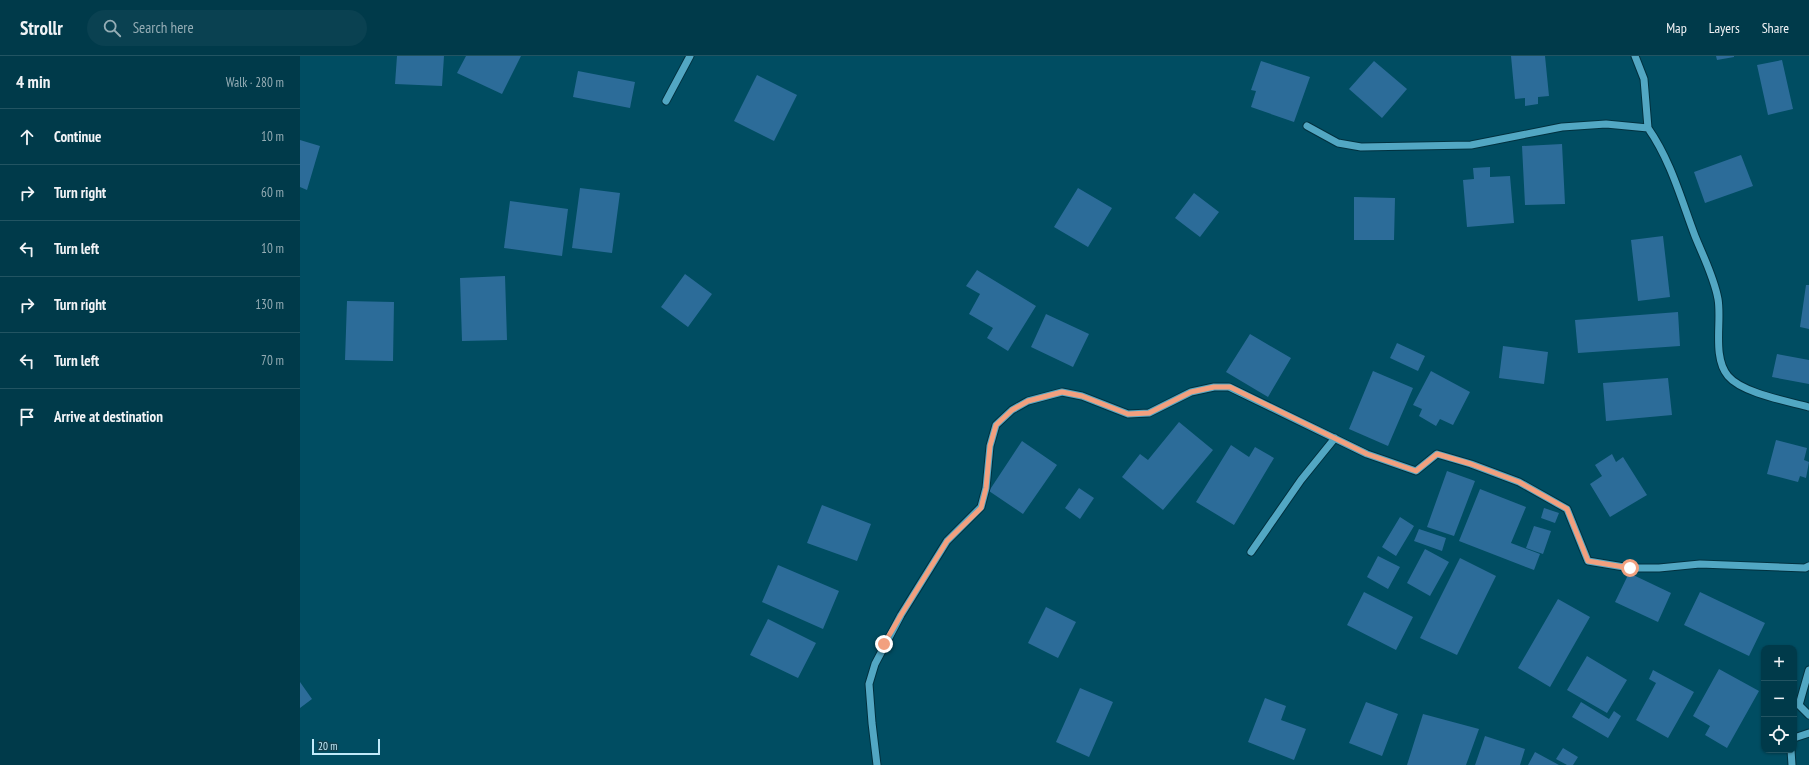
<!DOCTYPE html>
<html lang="en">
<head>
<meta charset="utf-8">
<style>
	body { margin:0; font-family:"PT Sans Narrow",sans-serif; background:#0a4151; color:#f1f3f6 }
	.controls { position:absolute; right:12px; bottom:12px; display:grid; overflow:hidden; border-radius:8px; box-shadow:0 1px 3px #0004 }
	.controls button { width:36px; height:36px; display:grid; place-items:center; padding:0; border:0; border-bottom:1px solid #225462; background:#003a4a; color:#f1f3f6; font:20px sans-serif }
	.scale { position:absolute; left:12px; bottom:10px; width:68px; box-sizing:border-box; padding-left:4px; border:2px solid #c2eaf9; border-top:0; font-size:11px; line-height:14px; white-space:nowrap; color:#c2eaf9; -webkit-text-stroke:3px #12414f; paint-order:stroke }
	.stop { position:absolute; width:12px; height:12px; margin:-9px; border:3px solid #f2a07f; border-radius:50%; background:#fff }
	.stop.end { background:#f2a07f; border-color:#fff; box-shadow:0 1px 4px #0008 }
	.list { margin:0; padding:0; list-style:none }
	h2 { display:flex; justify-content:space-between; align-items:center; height:52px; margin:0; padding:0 16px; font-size:17px }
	h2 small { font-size:13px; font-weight:400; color:#95adb5 }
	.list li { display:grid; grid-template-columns:26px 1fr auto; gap:12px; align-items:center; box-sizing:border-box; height:56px; padding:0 16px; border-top:1px solid #225462 }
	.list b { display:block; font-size:15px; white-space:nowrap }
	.list em { font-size:13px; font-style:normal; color:#95adb5 }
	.icon { flex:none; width:22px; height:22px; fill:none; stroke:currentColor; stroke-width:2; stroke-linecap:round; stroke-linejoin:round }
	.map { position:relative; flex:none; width:1509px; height:709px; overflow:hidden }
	header { display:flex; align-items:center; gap:24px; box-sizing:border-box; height:56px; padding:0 20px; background:#003a4a; border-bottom:1px solid #225462 }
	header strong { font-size:19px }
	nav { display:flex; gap:22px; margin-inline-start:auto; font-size:14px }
	.search { width:280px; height:36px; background:#0a4151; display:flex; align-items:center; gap:10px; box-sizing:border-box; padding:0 14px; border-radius:22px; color:#95adb5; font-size:15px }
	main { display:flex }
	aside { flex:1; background:#003a4a }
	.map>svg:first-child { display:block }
	.building { fill:#2c6c99 }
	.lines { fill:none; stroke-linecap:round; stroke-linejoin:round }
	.minor-casing { stroke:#00313f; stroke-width:9 }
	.minor { stroke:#52a7c3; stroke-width:7 }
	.route { stroke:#f2a07f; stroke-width:5 }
</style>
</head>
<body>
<header>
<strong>Strollr</strong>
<div class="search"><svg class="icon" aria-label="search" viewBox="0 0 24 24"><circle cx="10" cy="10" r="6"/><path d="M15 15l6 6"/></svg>Search here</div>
<nav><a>Map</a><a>Layers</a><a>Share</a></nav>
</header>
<main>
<aside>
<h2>4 min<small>Walk · 280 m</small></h2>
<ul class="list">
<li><svg class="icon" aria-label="ahead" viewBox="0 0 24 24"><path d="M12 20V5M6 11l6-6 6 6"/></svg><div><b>Continue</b></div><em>10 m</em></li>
<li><svg class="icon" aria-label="right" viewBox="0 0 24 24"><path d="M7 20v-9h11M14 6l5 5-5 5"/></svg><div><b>Turn right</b></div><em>60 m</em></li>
<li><svg class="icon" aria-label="left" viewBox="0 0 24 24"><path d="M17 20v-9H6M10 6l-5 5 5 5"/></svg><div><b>Turn left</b></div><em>10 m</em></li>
<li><svg class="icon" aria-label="right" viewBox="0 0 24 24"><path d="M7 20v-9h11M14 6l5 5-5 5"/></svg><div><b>Turn right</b></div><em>130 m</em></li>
<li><svg class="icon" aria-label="left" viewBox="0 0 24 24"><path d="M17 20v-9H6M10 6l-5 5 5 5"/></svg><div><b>Turn left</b></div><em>70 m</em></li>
<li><svg class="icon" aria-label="arrive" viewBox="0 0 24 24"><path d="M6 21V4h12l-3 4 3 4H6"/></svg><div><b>Arrive at destination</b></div></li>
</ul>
</aside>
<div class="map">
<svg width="1509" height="709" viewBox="0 0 1509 709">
	<rect width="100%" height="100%" fill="#004d62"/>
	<path class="building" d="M97 0H144L142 30 95 28Z
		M166 0H221L202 38 157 17Z
		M1211 0H1245L1249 40 1238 41V48L1225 50V42L1215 43Z
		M1416 0H1434V1L1417 4Z
		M1482 4 1493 53 1468 59 1457 9Z
		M961 5 1010 21 994 66 951 51 956 35 951 34Z
		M1074 5 1107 33 1082 62 1049 33Z
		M278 15 335 26 330 52 273 41Z
		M457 19 497 39 474 85 434 65Z
		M0 84 20 90 7 134 0 131Z
		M1262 88 1265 148 1225 149 1222 90Z
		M1441 99 1453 130 1405 147 1394 116Z
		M1190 111V121L1210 120 1214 167 1167 171 1163 124 1174 123 1173 112Z
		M280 132 320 137 312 197 272 192Z
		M778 132 812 152 788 191 754 171Z
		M894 137 919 156 900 181 875 162Z
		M1054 141 1095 142 1094 184H1054Z
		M210 145 268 153 262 200 204 192Z
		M1363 180 1370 241 1338 245 1331 184Z
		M677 214 736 250 708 295 687 282 693 272 669 258 680 238 666 230Z
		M385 218 412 238 388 271 361 251Z
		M205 220 207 284 162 285 160 222Z
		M1506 229H1509V273L1500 271Z
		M47 245 94 246 93 305 45 304Z
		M1378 256 1380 290 1278 297 1275 264Z
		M746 258 789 278 773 311 731 291Z
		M950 278 991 302 968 341 926 316Z
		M1097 287 1125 300 1118 315 1090 302Z
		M1203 290 1248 296 1244 328 1199 322Z
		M1477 298 1509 304V328L1472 321Z
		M1073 315 1113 332 1088 390 1049 373Z
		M1131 315 1170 336 1153 369 1140 363 1136 370 1119 360 1122 353 1113 349Z
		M1368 322 1372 359 1306 365 1303 327Z
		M879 366 913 394 863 454 822 421 840 398 848 404Z
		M1476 384 1507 392 1504 404 1509 406 1506 422 1500 420 1498 426 1467 418Z
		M722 385 757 409 723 458 689 435Z
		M931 389 949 401 955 391 974 402 934 469 896 446Z
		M1312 398 1316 406 1323 401 1347 439 1310 461 1290 428 1302 420 1295 409Z
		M1147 415 1175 425 1154 480 1127 471Z
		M779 432 794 442 780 463 765 452Z
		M1180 433 1226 451 1211 487 1240 498 1234 514 1159 485Z
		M522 449 571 468 557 505 507 487Z
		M1244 452 1259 457 1255 467 1241 462Z
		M1100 461 1114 470 1096 500 1082 491Z
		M1234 470 1251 475 1243 498 1226 492Z
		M1119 473 1146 482 1142 495 1114 485Z
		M1125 493 1149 506 1130 540 1107 527Z
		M1078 500 1100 511 1088 533 1067 521Z
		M1160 502 1196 520 1157 599 1120 582Z
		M478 509 539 535 523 573 462 546Z
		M1329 517 1371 537 1358 566 1315 546Z
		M1064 536 1113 561 1096 594 1047 569Z
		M1400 536 1465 567 1449 600 1384 569Z
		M1258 543 1290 561 1250 631 1218 612Z
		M746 551 776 566 758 602 728 587Z
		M468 563 516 587 498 622 450 599Z
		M1287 600 1327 624 1307 657 1267 634Z
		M1419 613 1459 635 1427 692 1405 679 1410 670 1393 660Z
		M1353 614 1394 636 1368 682 1336 664 1356 627 1349 623Z
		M0 626 12 643 0 652Z
		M780 632 813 646 789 701 756 686Z
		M965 642 986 650 981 664 1006 673 994 704 948 686Z
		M1066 646 1098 658 1082 700 1049 687Z
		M1281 646 1309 663 1314 655 1321 660 1308 682 1272 661Z
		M1123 658 1179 673 1166 709H1107Z
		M1185 680 1225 693 1220 709H1175Z
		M1263 692 1278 701 1273 709H1267L1256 703Z
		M1235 696 1259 709H1228Z"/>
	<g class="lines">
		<defs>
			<path id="minor" d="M1335 0 1344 23 1348 72
				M366 45 390 0
				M1007 70 1038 87 1061 91 1171 89 1262 71 1306 68 1348 72C1371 105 1381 143 1395 180 1403 200 1414 221 1418 243 1422 265 1412 301 1428 320 1442 337 1487 345 1509 351
				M951 496 1001 424 1035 382
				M1509 614 1499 649 1509 659
				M1494 682 1509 677
				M1491 694 1492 709
				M577 709 572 667 569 628 575 608 601 559 647 485 681 451 686 432 690 390 696 369 712 354 728 345 762 336 782 340 828 358 849 357 891 336 914 331H929L1067 398 1116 415 1137 398 1171 408 1219 426 1267 453 1288 505 1330 512H1359L1400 508 1505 512 1509 510"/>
		</defs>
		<use href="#minor" class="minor-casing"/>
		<use href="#minor" class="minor"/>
	</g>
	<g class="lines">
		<path class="route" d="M584 588 601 559 647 485 681 452 686 432 690 390 696 369 712 354 728 345 762 336 782 340 828 358 849 357 891 336 914 331H930L1067 398 1116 415 1137 398 1171 408 1219 426 1267 453 1288 505 1330 512"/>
	</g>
</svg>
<div class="controls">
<button>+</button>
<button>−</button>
<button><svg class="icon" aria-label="locate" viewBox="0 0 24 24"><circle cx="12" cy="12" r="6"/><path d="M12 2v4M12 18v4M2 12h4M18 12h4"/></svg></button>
</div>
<div class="scale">20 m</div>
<div class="stop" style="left:1330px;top:512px"></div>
<div class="stop end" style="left:584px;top:588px"></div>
</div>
</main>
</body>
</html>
